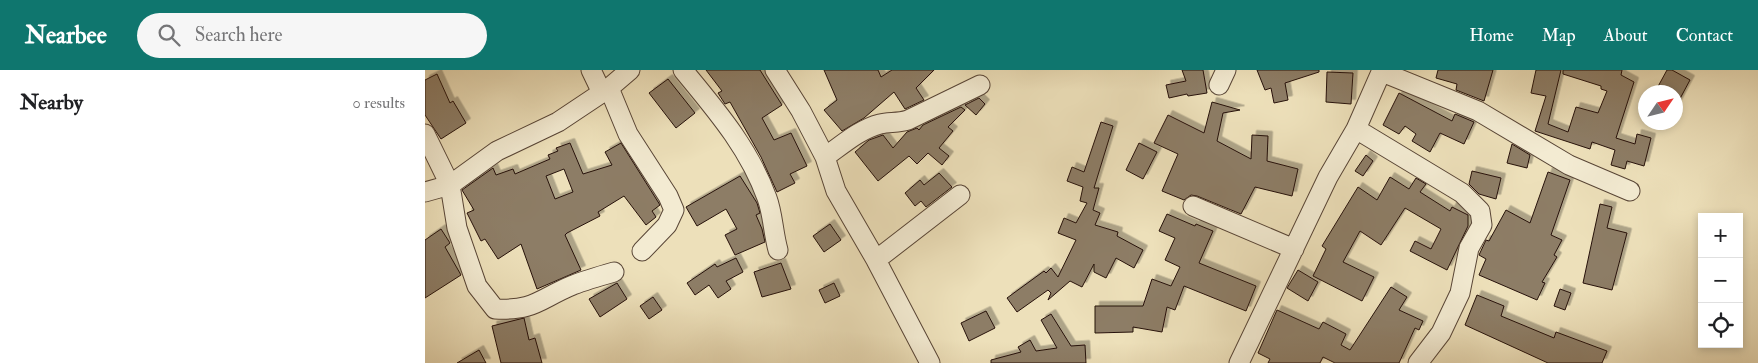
<!DOCTYPE html>
<html lang="en">
<head>
<meta charset="utf-8">
<style>
	body { margin:0; font-family:"IM FELL Double Pica",serif; background:#f6f6f6; color:#202124 }
	.controls { position:absolute; right:15px; bottom:15px; display:grid; overflow:hidden; border-radius:0px; box-shadow:0 2px 8px #0003 }
	.controls button { width:45px; height:45px; display:grid; place-items:center; padding:0; border:0; border-bottom:1px solid #e0e0e0; background:#fff; color:#202124; font:25px sans-serif }
	.compass { position:absolute; left:1213px; top:15px; width:45px; height:45px; border-radius:50%; background:#fff; box-shadow:0 2px 8px #0003; rotate:55deg }
	.list { margin:0; padding:0; list-style:none }
	h2 { display:flex; justify-content:space-between; align-items:center; height:65px; margin:0; padding:0 20px; font-size:21px }
	h2 small { font-size:16px; font-weight:400; color:#757577 }
	.icon { flex:none; width:28px; height:28px; fill:none; stroke:currentColor; stroke-width:2; stroke-linecap:round; stroke-linejoin:round }
	.map { position:relative; flex:none; width:1333px; height:293px; overflow:hidden }
	header { display:flex; align-items:center; gap:30px; box-sizing:border-box; height:70px; padding:0 25px; background:#0f766e; color:#fff }
	header strong { font-size:24px }
	nav { display:flex; gap:28px; margin-inline-start:auto; font-size:18px }
	.search { width:350px; height:45px; background:#f6f6f6; display:flex; align-items:center; gap:12px; box-sizing:border-box; padding:0 18px; border-radius:28px; color:#757577; font-size:19px }
	main { display:flex }
	aside { flex:1; background:#fff }
	.map>svg:first-child { display:block }
	.building { fill:#8d7d66; stroke:#26110a; fill-rule:evenodd; filter:url(#shadow) }
	.lines { fill:none; stroke-linecap:round; stroke-linejoin:round }
	.minor-casing { stroke:#584536; stroke-width:21 }
	.minor { stroke:#f3ebd2; stroke-width:19 }
</style>
</head>
<body>
<header>
<strong>Nearbee</strong>
<div class="search"><svg class="icon" aria-label="search" viewBox="0 0 24 24"><circle cx="10" cy="10" r="6"/><path d="M15 15l6 6"/></svg>Search here</div>
<nav><a>Home</a><a>Map</a><a>About</a><a>Contact</a></nav>
</header>
<main>
<aside>
<h2>Nearby<small>0 results</small></h2>
<ul class="list">
</ul>
</aside>
<div class="map">
<svg width="1333" height="293" viewBox="0 0 1333 293">
	<defs>
		<filter id="shadow"><feDropShadow dx="4.5" dy="-4.5" stdDeviation="0" flood-color="#0004"/></filter>
	</defs>
	<rect width="100%" height="100%" fill="#ede0ba"/>
	<filter id="stains"><feTurbulence type="fractalNoise" baseFrequency=".004" numOctaves="4"/><feColorMatrix values="0 0 0 0 .2 0 0 0 0 .09 0 0 0 0 .02 0 0 0 .5 -.17"/></filter>
	<radialGradient id="worn" r=".72"><stop offset=".6" stop-color="#630" stop-opacity="0"/><stop offset="1" stop-color="#630" stop-opacity=".3"/></radialGradient>
	<path class="building" d="M281 0H335L357 35 337 48 349 70 366 63 382 96 365 104 370 113 352 122 336 87 305 32 300 34 293 23 297 21Z
		M399 0H453L456 7 467 0H509L491 18 499 30 480 39 469 22 439 48 417 61 399 40 412 30Z
		M757 0H778L782 23 763 26 762 24 744 28 741 15 761 11Z
		M832 0H894V2L860 13 863 30 849 33 846 18 840 20Z
		M1013 0H1068L1059 31 1031 20 1032 14 1011 8Z
		M1111 0H1136L1123 54 1143 62 1151 37 1173 43 1182 21 1176 19V16L1138 4V0H1197L1196 5 1209 12 1191 68 1210 74 1212 64 1226 68 1219 96 1202 91 1200 99 1186 95 1190 80 1167 72 1165 79 1110 61 1121 26 1106 23Z
		M1242 0H1247L1265 10 1250 38V22H1230Z
		M902 2 928 3 926 34 901 32Z
		M12 4 25 33 28 31 41 53 16 69 0 45V10Z
		M243 9 270 43 251 58 224 23Z
		M974 23 1027 51 1030 44 1049 52 1039 74 1015 63 1005 82 987 71 991 64 980 56 974 64 958 55Z
		M554 28 560 34 551 45 540 35Z
		M787 32 815 40 798 43 792 71 826 89 827 65 843 66 842 91 873 99 867 126 830 117 816 144 772 126 766 125 759 130 737 121 753 84 729 73 743 45 779 63Z
		M536 37 540 40 523 57 528 61 514 78 524 86 517 95 503 83 492 94 484 86 453 111 430 82 444 70 458 65 468 78 482 62 492 58 494 60 498 55Z
		M676 52 688 56 669 118H674L668 140 675 143 670 155 693 162 692 166 718 180 709 198 691 188 681 208 669 202V194L657 217 645 211 623 230 626 223 623 220 592 242 582 228 619 201 621 203 626 198 633 207 651 170 633 163 639 148 651 153 662 133 655 131 658 117 642 111 647 97 659 102Z
		M145 73 158 104 187 95 180 82 196 73 235 135 227 141 231 147 221 155 199 126 173 142 175 146 142 163 140 165 156 200 112 219 96 174 73 189 60 169 56 171 42 143 49 140 37 120 68 98 71 105 88 99 90 104 125 89 123 85 133 81 131 78ZM139 99 148 122 130 129 121 106Z
		M714 73 732 82 718 109 701 100Z
		M1087 74 1105 85 1102 98 1082 93Z
		M941 85 948 91 938 106 930 101Z
		M1047 101 1076 108 1071 129 1054 124 1044 114Z
		M1123 102 1145 110 1126 165 1137 170 1129 185 1132 187 1117 212 1120 213 1112 230 1054 205 1061 189 1054 185 1061 170 1064 171 1081 140 1105 153Z
		M514 103 527 117 501 137 496 131 490 136 480 123 495 110 499 115Z
		M315 106 332 133 335 143 331 145 337 159 340 172 310 185 300 165 312 159 301 139 272 156 261 137Z
		M965 107 984 119 991 108 1001 114 995 122 1025 141 1027 137 1043 145V156L1022 200 985 181 990 171 1006 179 1016 159 980 138 956 175 935 161 918 192 949 207 937 231 888 206 901 179 897 176 933 117 952 130Z
		M1175 134 1187 137 1182 158 1202 163 1187 220 1158 213Z
		M742 144 770 156 771 154 788 161 774 193 831 216 821 241 759 216 750 240 742 237 737 262 708 257V262L670 263V236H718L727 209 746 216 755 197 740 190 750 168 734 161Z
		M405 154 416 170 399 182 388 166Z
		M16 159 25 173 20 177 36 205 0 228V170Z
		M311 188 318 202 301 211 306 219 293 228 284 215 270 225 262 213 290 194 292 197Z
		M356 193 366 219 337 227 329 202Z
		M873 200 893 212 883 231 862 218Z
		M192 213 202 229 175 247 164 229Z
		M409 213 415 226 400 233 394 220Z
		M966 217 982 227 974 240 998 251 994 260 990 258 974 293H910L898 287 895 293H843L845 289 833 283 852 240 894 259 898 252 921 264 916 275 925 280Z
		M1135 219 1146 223 1140 240 1129 236Z
		M1052 225 1079 236 1076 246 1129 268 1131 262 1182 281 1177 293H1123L1040 255Z
		M228 227 237 240 224 249 215 236Z
		M561 241 570 258 544 271 536 253Z
		M626 244 646 276 660 275 661 293H566V290L596 282 593 277 605 270 611 281 632 278 616 250Z
		M99 248 104 270 110 268 117 293H76L67 256Z
		M54 280 61 293H32Z"/>
	<g class="lines">
		<defs>
			<path id="minor" d="M166 0 177 23
				M258 0C291 40 324 78 342 128 348 144 348 162 353 180
				M350 0 376 41 400 87 411 121 451 190 505 293
				M957 2 1053 41 1144 95 1205 121
				M794 15 801 0
				M184 18 203 64 243 126 249 140 242 155 217 181
				M931 59 1037 123 1055 141 1057 155 1044 178 1035 223 1016 263 993 293
				M0 64 25 115 32 158 52 216 70 239C110 241 114 229 148 215 161 210 175 206 189 202
				M400 87C417 75 435 59 455 54 464 52 474 53 483 50L555 15
				M0 122 25 115 72 81 133 52 184 18 205 0
				M768 136 869 179
				M451 190 535 125
				M814 293 903 107 931 59 957 0"/>
		</defs>
		<use href="#minor" class="minor-casing"/>
		<use href="#minor" class="minor"/>
	</g>
	<rect width="100%" height="100%" filter="url(#stains)"/>
	<rect width="100%" height="100%" fill="url(#worn)"/>
</svg>
<div class="controls">
<button>+</button>
<button>−</button>
<button><svg class="icon" aria-label="locate" viewBox="0 0 24 24"><circle cx="12" cy="12" r="6"/><path d="M12 2v4M12 18v4M2 12h4M18 12h4"/></svg></button>
</div>
<svg class="compass" viewBox="-18 -18 36 36"><path d="M0-13l5 13h-10z" fill="#e53935"/><path d="M0 13l5-13h-10z" fill="#757577"/></svg>
</div>
</main>
</body>
</html>
